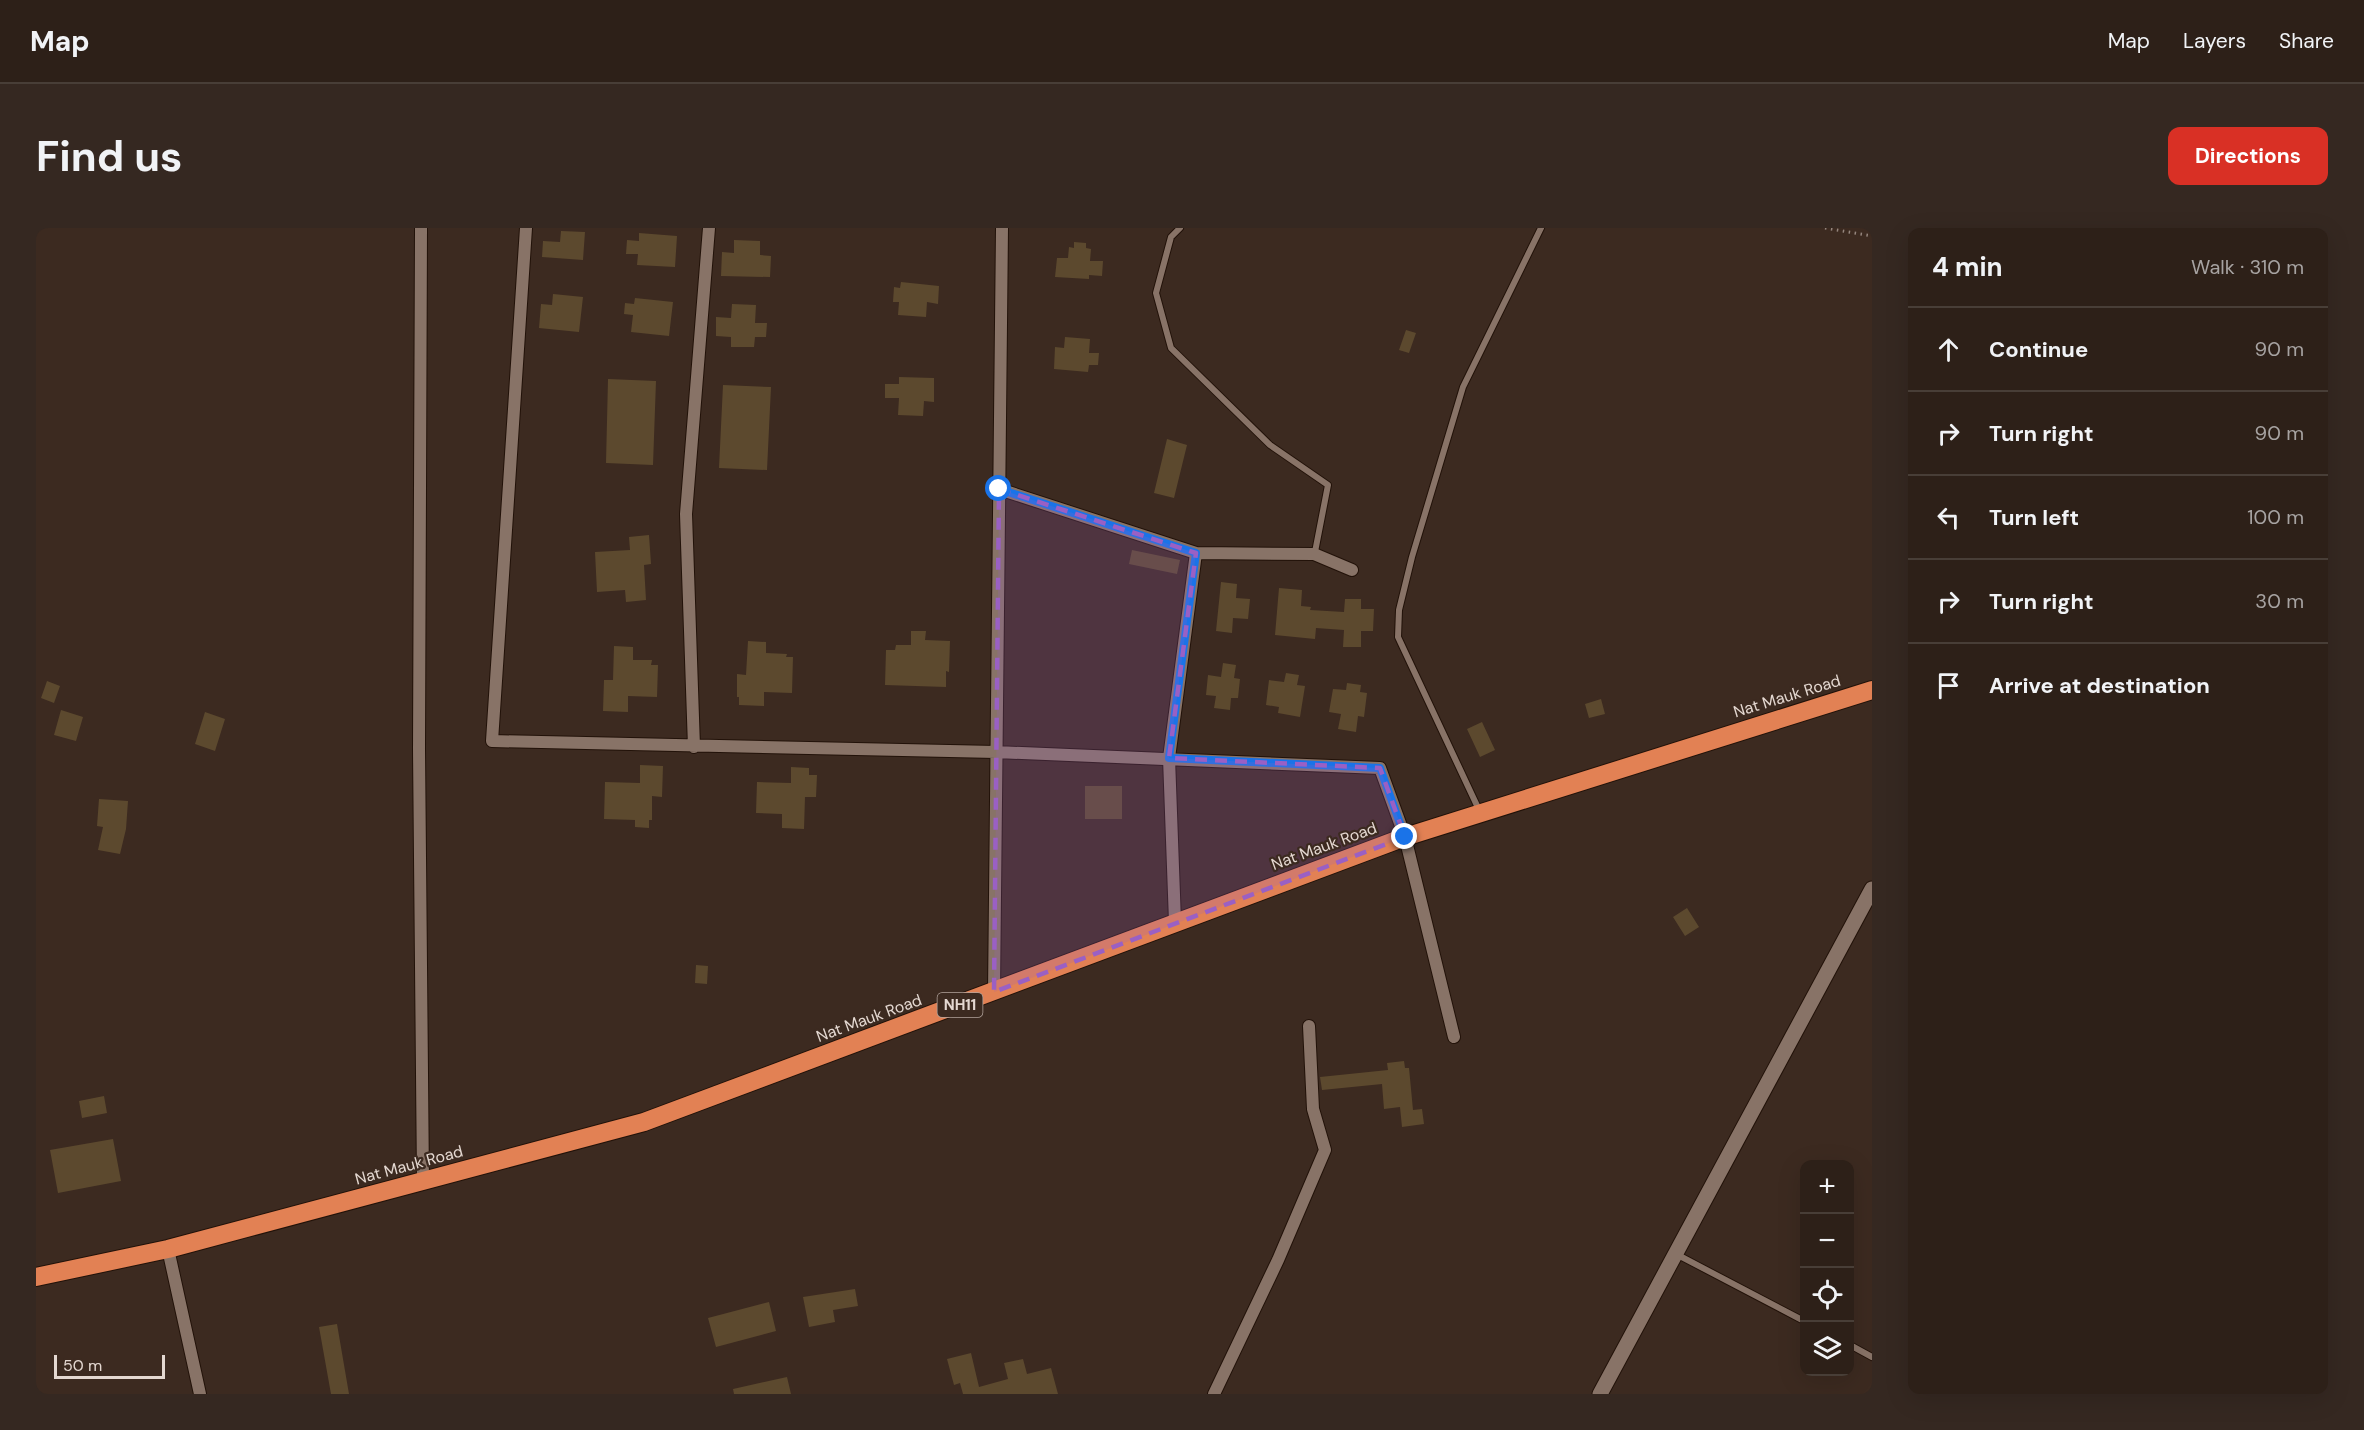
<!DOCTYPE html>
<html lang="en">
<head>
<meta charset="utf-8">
<style>
	body { margin:0; font-family:"DM Sans",sans-serif; background:#352821; color:#f1f3f6 }
	.controls { position:absolute; right:18px; bottom:18px; display:grid; overflow:hidden; border-radius:12px; box-shadow:0 6px 24px #0002 }
	.controls button { width:54px; height:54px; display:grid; place-items:center; padding:0; border:0; border-bottom:2px solid #483e37; background:#2d2018; color:#f1f3f6; font:30px sans-serif }
	.scale { position:absolute; left:18px; bottom:15px; width:111px; box-sizing:border-box; padding-left:6px; border:3px solid #e4d8d1; border-top:0; font-size:16px; line-height:21px; white-space:nowrap; color:#e4d8d1; -webkit-text-stroke:4px #3c2a20; paint-order:stroke }
	.stop { position:absolute; width:18px; height:18px; margin:-14px; border:4px solid #1a73e8; border-radius:50%; background:#fff }
	.stop.end { background:#1a73e8; border-color:#fff; box-shadow:0 2px 6px #0008 }
	.list { margin:0; padding:0; list-style:none }
	h2 { display:flex; justify-content:space-between; align-items:center; height:78px; margin:0; padding:0 24px; font-size:26px }
	h2 small { font-size:20px; font-weight:400; color:#a7a3a2 }
	.list li { display:grid; grid-template-columns:39px 1fr auto; gap:18px; align-items:center; box-sizing:border-box; height:84px; padding:0 24px; border-top:2px solid #483e37 }
	.list b { display:block; font-size:22px; white-space:nowrap }
	.list em { font-size:20px; font-style:normal; color:#a7a3a2 }
	.icon { flex:none; width:33px; height:33px; fill:none; stroke:currentColor; stroke-width:2; stroke-linecap:round; stroke-linejoin:round }
	.map { position:relative; flex:none; width:1836px; height:1166px; overflow:hidden; border-radius:12px }
	header { display:flex; align-items:center; gap:36px; box-sizing:border-box; height:84px; padding:0 30px; background:#2d2018; border-bottom:2px solid #483e37 }
	header strong { font-size:28px }
	nav { display:flex; gap:33px; margin-inline-start:auto; font-size:21px }
	.intro { display:flex; align-items:center; justify-content:space-between; box-sizing:border-box; height:144px; padding:0 36px }
	h1 { margin:0; font-size:42px }
	.button { padding:15px 27px; border-radius:12px; background:#d93025; color:#fff; font-size:21px; font-weight:700 }
	main { display:flex; gap:36px; padding:0 36px }
	aside { flex:1; background:#2d2018; border-radius:12px; box-shadow:0 6px 24px #0002 }
	.map>svg:first-child { display:block }
	.building { fill:#5c492e }
	.lines { fill:none; stroke-linecap:round; stroke-linejoin:round }
	.lane-casing { stroke:#221209; stroke-width:8 }
	.street-casing { stroke:#221209; stroke-width:14 }
	.secondary-casing { stroke:#221209; stroke-width:17 }
	.highway-casing { stroke:#221209; stroke-width:20 }
	.path { stroke:#95867e; stroke-width:3; stroke-dasharray:1.5 4.5; stroke-linecap:butt }
	.lane { stroke:#887367; stroke-width:6 }
	.street { stroke:#887367; stroke-width:12 }
	.secondary { stroke:#887367; stroke-width:15 }
	.highway { stroke:#e28154; stroke-width:18 }
	.route { stroke:#1a73e8; stroke-width:8 }
	.marked { fill:#9a60c4; fill-opacity:0.2; stroke:#9a60c4; stroke-width:4.5; stroke-dasharray:12 8; stroke-linejoin:round }
	.labels { text-anchor:middle; dominant-baseline:central; stroke-width:4.5; stroke-linejoin:round; paint-order:stroke }
	.shield { fill:#3c2a20; stroke:#b2a49c; stroke-width:1.5 }
	.shield-label { font-size:15px; font-weight:bold; fill:#e4d8d1 }
	.street-label { font-size:16px; fill:#e4d8d1; stroke:#3c2a20 }
</style>
</head>
<body>
<header>
<strong>Map</strong>
<nav><a>Map</a><a>Layers</a><a>Share</a></nav>
</header>
<div class="intro"><h1>Find us</h1><a class="button">Directions</a></div>
<main>
<div class="map">
<svg width="1836" height="1166" viewBox="0 0 1836 1166">
	<rect width="100%" height="100%" fill="#3c2a20"/>
	<path class="building" d="M525 3 549 4 547 32 506 29 507 13 524 14Z
		M603 5 641 8 639 39 601 37 602 26H590L591 12 603 13Z
		M698 12 724 13V27L735 28 734 49 685 48 686 24 698 25Z
		M1038 14 1050 15V20L1055 21 1054 33H1067L1066 48 1053 47V51L1019 49 1021 30H1032L1033 19 1038 20Z
		M865 54 903 58 902 76 891 74 890 89 862 87 863 74H857L858 59 864 60Z
		M517 66 547 69 543 104 503 100 505 76 516 77Z
		M599 70 637 74 633 108 595 104 597 87 588 86 589 75 598 76Z
		M696 76 720 77 719 95H731L730 109H719L718 119H695V109L680 108V89L695 90Z
		M1370 102 1380 105 1373 125 1363 122Z
		M1029 109 1054 111 1053 125H1063L1062 137H1053L1052 144 1018 141 1019 119 1028 120Z
		M863 149 898 150V174L888 173 887 188 862 187 863 170H849V156H863Z
		M572 151 620 153 617 237 570 235Z
		M687 157 735 159 731 242 683 240Z
		M1131 211 1151 217 1138 270 1118 265Z
		M613 307 615 336 608 337 610 372 590 374 589 362 561 364 559 324 594 322 593 309Z
		M1096 322 1144 332 1141 346 1093 336Z
		M1185 354 1201 356 1200 370 1214 371 1212 391 1197 390 1196 405 1180 403Z
		M1243 360 1266 362 1265 378 1275 379 1274 382 1308 384 1309 371H1325V381H1338L1337 403H1325V419H1307L1308 402 1280 400 1279 411 1239 407Z
		M875 403H890L889 412 914 413 913 444 910 443V459L849 457 850 422H859L860 417H875Z
		M712 413 730 414V425L751 426 750 429H757L756 465 728 464V478L703 477V469H701V446L710 447Z
		M578 418 597 419V432H616L615 437H622L621 469 592 468V484L567 483 568 452H577Z
		M1187 435 1200 437 1198 450 1204 451 1202 470H1195L1194 482 1178 480 1180 468 1170 467 1172 447 1185 449Z
		M1250 445 1263 447 1261 457 1269 458 1264 489 1242 485 1243 479 1230 477 1233 452 1248 454Z
		M11 453 24 458 18 475 5 470Z
		M1311 455 1325 457 1324 464 1331 465 1328 489 1322 488 1320 504 1302 501 1305 486 1293 484 1297 461 1310 462Z
		M1565 471 1569 486 1553 490 1549 476Z
		M25 482 47 489 40 513 18 507Z
		M169 484 189 491 179 523 159 516Z
		M1446 494 1459 522 1444 529 1431 501Z
		M604 537 627 538 626 569 616 568V592H613V600L599 599V592L568 591 569 554 604 555Z
		M755 539 773 540V547H781L780 569H769L768 601 746 600V586L720 585 721 554 755 555Z
		M1049 558H1086V591H1049Z
		M63 571 92 573 90 601 84 626 62 622 67 599 61 598Z
		M1651 680 1663 699 1649 708 1637 689Z
		M660 737 672 738 671 756 659 755Z
		M1368 833 1369 840H1373L1377 882 1386 881 1388 896 1366 899 1364 879 1348 881 1346 856 1286 862 1284 849 1352 842 1351 835Z
		M68 868 71 885 46 890 43 873Z
		M77 911 85 953 22 965 14 922Z
		M819 1061 822 1078 797 1082 799 1094 773 1099 767 1069Z
		M733 1074 740 1103 680 1119 672 1090Z
		M301 1096 313 1166H295L283 1099Z
		M935 1125 943 1159 972 1151 968 1135 987 1131 991 1146 1015 1140 1022 1166H927L924 1155 918 1157 911 1131Z
		M751 1149 755 1166H698L697 1161Z"/>
	<g class="lines">
		<defs>
			<path id="lane" d="M1144 0 1135 9 1120 65 1135 120 1234 217 1292 257 1279 324
				M1444 584 1362 409 1363 382 1376 329 1427 159 1505 0
				M1640 1026 1768 1093
				M1814 1117 1836 1129"/>
			<path id="street" d="M385 0 383 521 387 954
				M490 0 456 513 960 524 1344 540 1369 609 1418 809
				M963 261 1160 325 1278 326 1316 342
				M658 519 650 286 673 0
				M1139 694 1133 530 1160 325
				M958 764 966 0
				M132 1021 164 1166
				M1178 1166 1242 1032 1289 922 1277 881 1273 798"/>
			<path id="secondary" d="M1564 1166 1836 661"/>
			<path id="highway" d="M0 1049 132 1021 608 894 1369 609 1836 462"/>
		</defs>
		<use href="#lane" class="lane-casing"/>
		<use href="#street" class="street-casing"/>
		<use href="#secondary" class="secondary-casing"/>
		<use href="#highway" class="highway-casing"/>
		<path class="path" d="M1789 0 1836 8"/>
		<use href="#lane" class="lane"/>
		<use href="#street" class="street"/>
		<use href="#secondary" class="secondary"/>
		<use href="#highway" class="highway"/>
	</g>
	<g class="lines">
		<path class="route" d="M963 261 1160 325 1133 530 1344 540 1369 609"/>
	</g>
	<path class="marked" d="M963 261 1160 325 1133 530 1344 540 1369 609 958 764Z"/>
	<g class="labels">
		<rect class="shield" x="901.5" y="765" width="45" height="24" rx="4.5"/>
		<g class="shield-label">
			<text x="924" y="777">NH11</text>
		</g>
		<g class="street-label">
			<text transform="translate(1751 468) rotate(-17)">Nat Mauk Road</text>
			<text transform="translate(1288 618) rotate(-20)">Nat Mauk Road</text>
			<text transform="translate(833 790) rotate(-20)">Nat Mauk Road</text>
			<text transform="translate(373 937) rotate(-15)">Nat Mauk Road</text>
		</g>
	</g>
</svg>
<div class="controls">
<button>+</button>
<button>−</button>
<button><svg class="icon" aria-label="locate" viewBox="0 0 24 24"><circle cx="12" cy="12" r="6"/><path d="M12 2v4M12 18v4M2 12h4M18 12h4"/></svg></button>
<button><svg class="icon" aria-label="layers" viewBox="0 0 24 24"><path d="M12 4l9 5-9 5-9-5zM3 14l9 5 9-5"/></svg></button>
</div>
<div class="scale">50 m</div>
<div class="stop" style="left:963px;top:261px"></div>
<div class="stop end" style="left:1369px;top:609px"></div>
</div>
<aside>
<h2>4 min<small>Walk · 310 m</small></h2>
<ul class="list">
<li><svg class="icon" aria-label="ahead" viewBox="0 0 24 24"><path d="M12 20V5M6 11l6-6 6 6"/></svg><div><b>Continue</b></div><em>90 m</em></li>
<li><svg class="icon" aria-label="right" viewBox="0 0 24 24"><path d="M7 20v-9h11M14 6l5 5-5 5"/></svg><div><b>Turn right</b></div><em>90 m</em></li>
<li><svg class="icon" aria-label="left" viewBox="0 0 24 24"><path d="M17 20v-9H6M10 6l-5 5 5 5"/></svg><div><b>Turn left</b></div><em>100 m</em></li>
<li><svg class="icon" aria-label="right" viewBox="0 0 24 24"><path d="M7 20v-9h11M14 6l5 5-5 5"/></svg><div><b>Turn right</b></div><em>30 m</em></li>
<li><svg class="icon" aria-label="arrive" viewBox="0 0 24 24"><path d="M6 21V4h12l-3 4 3 4H6"/></svg><div><b>Arrive at destination</b></div></li>
</ul>
</aside>
</main>
</body>
</html>
